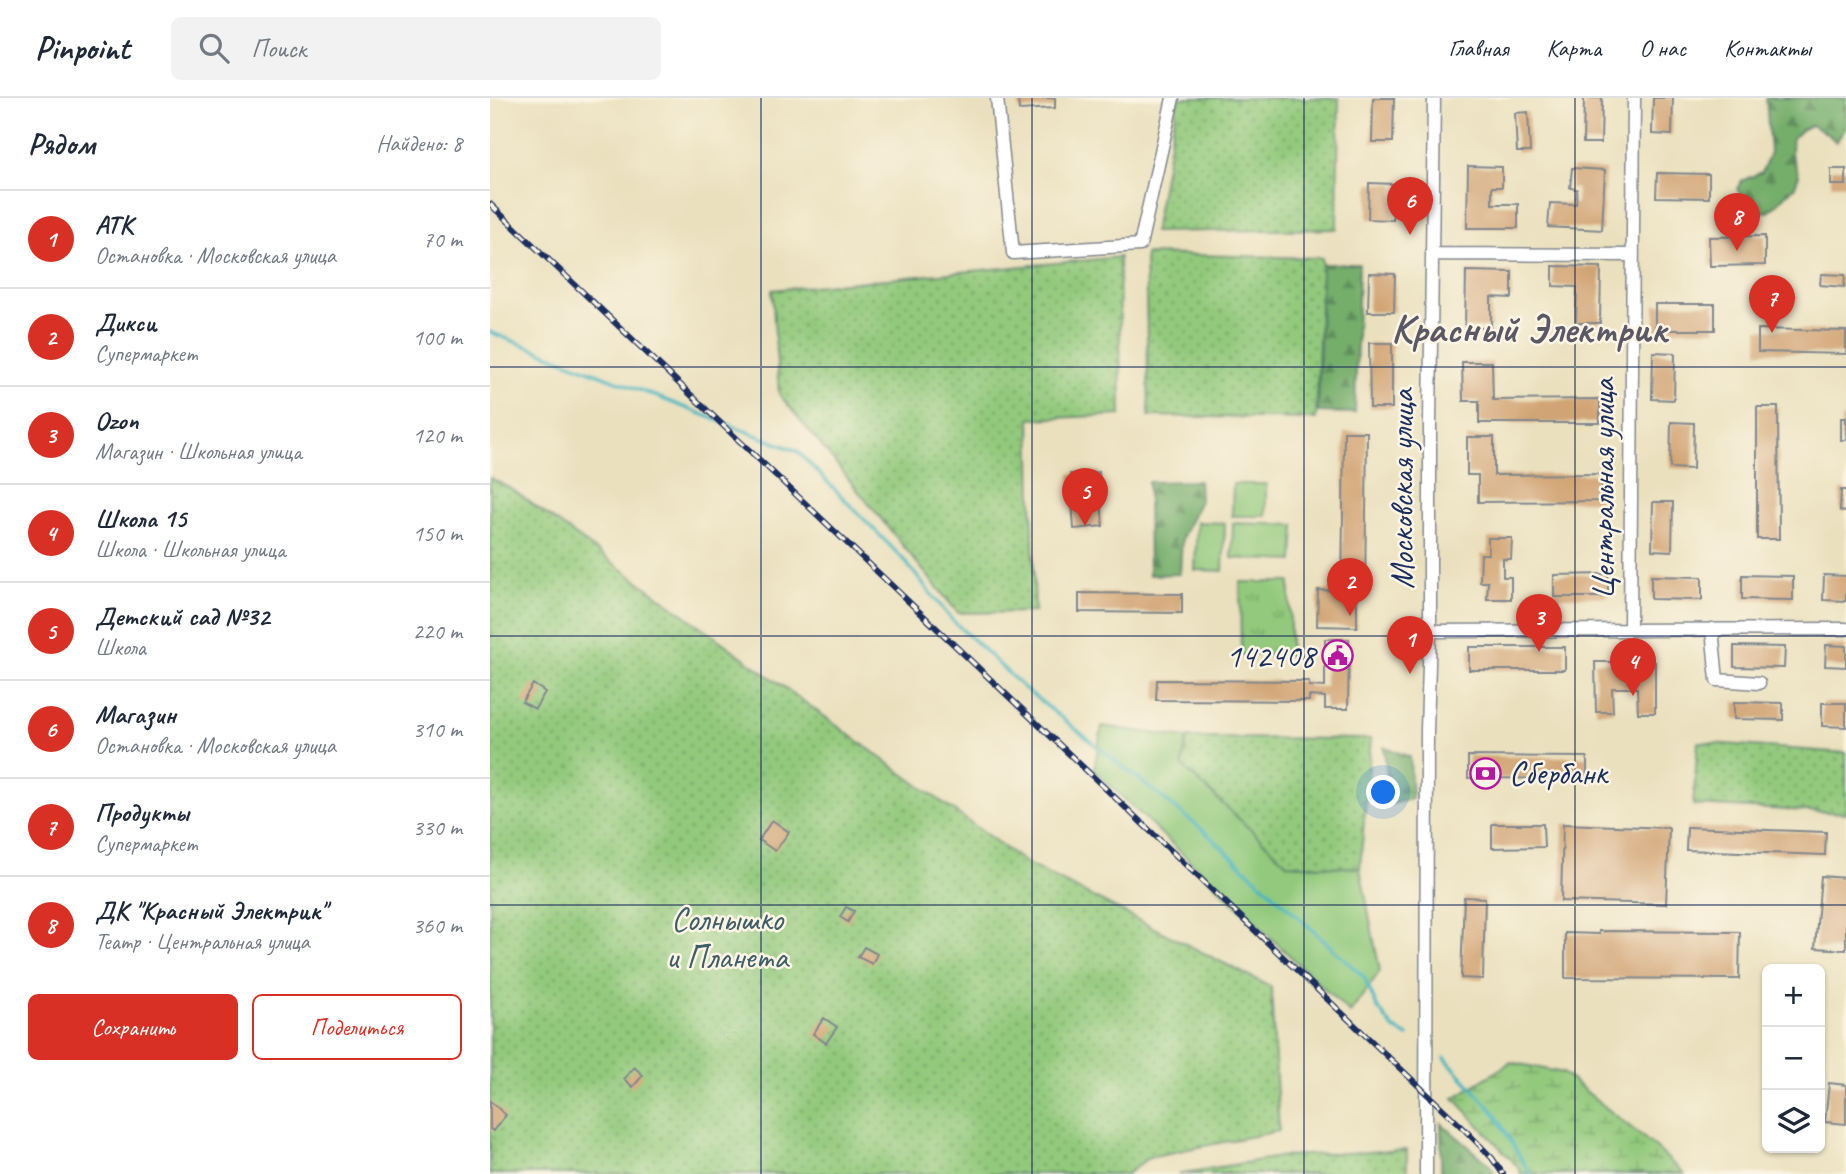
<!DOCTYPE html>
<html lang="ru">
<head>
<meta charset="utf-8">
<style>
	body { margin:0; font-family:Caveat,sans-serif; background:#f2f2f3; color:#1f2937 }
	.controls { position:absolute; right:21px; bottom:21px; display:grid; overflow:hidden; border-radius:10px; box-shadow:0 2px 5px #0004 }
	.controls button { width:63px; height:63px; display:grid; place-items:center; padding:0; border:0; border-bottom:2px solid #e0e1e3; background:#fff; color:#1f2937; font:35px sans-serif }
	.you { position:absolute; left:894px; top:695px; width:24px; height:24px; margin:-18px; border:5px solid #fff; border-radius:50%; background:#1a73e8; box-shadow:0 0 0 10px #1a73e833 }
	.badge { display:grid; place-items:center; width:46px; height:46px; border-radius:50%; background:#d93025; color:#fff; font-size:23px; font-weight:700 }
	.pin { position:absolute; translate:-50% -58px; filter:drop-shadow(0 2px 4px #0008) }
	.pin::after { content:''; position:absolute; top:37px; width:24px; height:21px; background:inherit; clip-path:polygon(0 0,100% 0,50% 100%) }
	.list { margin:0; padding:0; list-style:none }
	h2 { display:flex; justify-content:space-between; align-items:center; height:91px; margin:0; padding:0 28px; font-size:30px }
	h2 small { font-size:23px; font-weight:400; color:#747a83 }
	.list li { display:grid; grid-template-columns:46px 1fr auto; gap:21px; align-items:center; box-sizing:border-box; height:98px; padding:0 28px; border-top:2px solid #e0e1e3 }
	.list b { display:block; font-size:26px; white-space:nowrap }
	.list p { margin:0; font-size:23px; white-space:nowrap; color:#747a83 }
	.list em { font-size:23px; font-style:normal; color:#747a83 }
	.actions { display:flex; gap:14px; padding:21px 28px }
	.actions a { flex:1; padding:16px 0; border:2px solid #d93025; border-radius:10px; text-align:center; font-size:24px; color:#d93025 }
	.actions .main { background:#d93025; color:#fff }
	.icon { flex:none; width:38px; height:38px; fill:none; stroke:currentColor; stroke-width:2; stroke-linecap:round; stroke-linejoin:round }
	.map { position:relative; flex:none; width:1356px; height:1076px; overflow:hidden }
	header { display:flex; align-items:center; gap:42px; box-sizing:border-box; height:98px; padding:0 35px; background:#fff; border-bottom:2px solid #e0e1e3 }
	header strong { font-size:33px }
	nav { display:flex; gap:38px; margin-inline-start:auto; font-size:24px }
	.search { width:490px; height:63px; background:#f2f2f3; display:flex; align-items:center; gap:18px; box-sizing:border-box; padding:0 24px; border-radius:10px; color:#747a83; font-size:26px }
	main { display:flex }
	aside { flex:1; background:#fff }
	.map>svg:first-child { display:block }
	.grass { fill:#92c97b; stroke:#567c6c; stroke-width:2 }
	.forest { fill:url(#forest-firs); stroke:#486e64; stroke-width:2 }
	.wetland { fill:url(#wetland-marsh); stroke:#567c6c; stroke-width:2 }
	.park { fill:url(#park-tufts); stroke:#567c6c; stroke-width:2 }
	.garden { fill:url(#garden-dots); stroke:#567c6c; stroke-width:2 }
	.lines { fill:none; stroke-linecap:round; stroke-linejoin:round }
	.stream { stroke:#46b5bf; stroke-width:3.5 }
	.building { fill:#d1a474 }
	.minor-casing { stroke:#82888e; stroke-width:15 }
	.minor { stroke:#fff; stroke-width:12 }
	.rail-casing { stroke:#1b2f5e; stroke-width:6 }
	.rail { stroke:#fcf5e5; stroke-width:3.5; stroke-dasharray:10; stroke-linecap:butt }
	.grid { fill:none; stroke:#1b2f5e; stroke-width:2; stroke-opacity:0.55 }
	.labels { text-anchor:middle; dominant-baseline:central; stroke-width:5; stroke-linejoin:round; paint-order:stroke }
	.street-label { font-size:33px; fill:#1b2f5e; stroke:#fcf5e5 }
	.poi-label { font-size:33px; fill:#1b2f5e; stroke:#fcf5e5; text-anchor:end }
	.park-label { font-size:33px; fill:#3f5d67; stroke:#fcf5e5 }
	.district-label { font-size:40px; font-weight:bold; fill:#5b5866; stroke:#fcf5e5 }
</style>
</head>
<body>
<header>
<strong>Pinpoint</strong>
<div class="search"><svg class="icon" aria-label="search" viewBox="0 0 24 24"><circle cx="10" cy="10" r="6"/><path d="M15 15l6 6"/></svg>Поиск</div>
<nav><a>Главная</a><a>Карта</a><a>О нас</a><a>Контакты</a></nav>
</header>
<main>
<aside>
<h2>Рядом<small>Найдено: 8</small></h2>
<ul class="list">
<li><span class="badge">1</span><div><b>АТК</b><p>Остановка · Московская улица</p></div><em>70 m</em></li>
<li><span class="badge">2</span><div><b>Дикси</b><p>Супермаркет</p></div><em>100 m</em></li>
<li><span class="badge">3</span><div><b>Ozon</b><p>Магазин · Школьная улица</p></div><em>120 m</em></li>
<li><span class="badge">4</span><div><b>Школа 15</b><p>Школа · Школьная улица</p></div><em>150 m</em></li>
<li><span class="badge">5</span><div><b>Детский сад №32</b><p>Школа</p></div><em>220 m</em></li>
<li><span class="badge">6</span><div><b>Магазин</b><p>Остановка · Московская улица</p></div><em>310 m</em></li>
<li><span class="badge">7</span><div><b>Продукты</b><p>Супермаркет</p></div><em>330 m</em></li>
<li><span class="badge">8</span><div><b>ДК &quot;Красный Электрик&quot;</b><p>Театр · Центральная улица</p></div><em>360 m</em></li>
</ul>
<div class="actions"><a class="main">Сохранить</a><a>Поделиться</a></div>
</aside>
<div class="map">
<svg width="1356" height="1076" viewBox="0 0 1356 1076">
	<defs>
		<pattern id="forest-firs" width="22" height="20" patternUnits="userSpaceOnUse" patternTransform="scale(1.75)"><rect width="22" height="20" fill="#75ad6b"/><path d="M5 1l3.5 6h-7zM16 11l3.5 6h-7z" fill="#5f8d5b"/></pattern>
		<pattern id="wetland-marsh" width="20" height="14" patternUnits="userSpaceOnUse" patternTransform="scale(1.75)"><rect width="20" height="14" fill="#92c97b"/><path d="M1 5h8M5 5V1M11 12h8M15 12V8" fill="none" stroke="#76a468"/></pattern>
		<pattern id="park-tufts" width="24" height="20" patternUnits="userSpaceOnUse" patternTransform="scale(1.75)"><rect width="24" height="20" fill="#92c97b"/><path d="M3 7l-1-3M5 7V3M7 7l1-3M15 17l-1-3M17 17v-4M19 17l1-3" fill="none" stroke="#76a468"/></pattern>
		<pattern id="garden-dots" width="8" height="8" patternUnits="userSpaceOnUse" patternTransform="scale(1.75)"><rect width="8" height="8" fill="#92c97b"/><path d="M2 2h.1M6 6h.1" fill="none" stroke="#76a468" stroke-width="1.8" stroke-linecap="round"/></pattern>
	</defs>
	<rect width="100%" height="100%" fill="#fcf5e5"/>
	<filter id="ink" filterUnits="userSpaceOnUse"><feTurbulence type="fractalNoise" baseFrequency=".0143" numOctaves="2"/><feDisplacementMap in="SourceGraphic" scale="14" xChannelSelector="R" yChannelSelector="G"/><feConvolveMatrix kernelMatrix="1 2 1 2 8 2 1 2 1" color-interpolation-filters="sRGB"/></filter>
	<filter id="wash" filterUnits="userSpaceOnUse"><feTurbulence type="fractalNoise" baseFrequency=".00686" numOctaves="4" result="noise"/><feDisplacementMap in="SourceGraphic" scale="28" xChannelSelector="R" yChannelSelector="G"/><feGaussianBlur stdDeviation="1.57" result="paint"/><feColorMatrix in="noise" values="0 0 0 0 0 0 0 0 0 0 0 0 0 0 0 0 0 1.4 0 .05"/><feComposite in="paint" operator="in"/></filter>
	<g filter="url(#wash)">
		<rect width="100%" height="100%" fill="#eae0bd"/>
		<path class="grass" d="M743 386H776V418H742Z
			M707 424 735 425 733 473 705 472Z
			M743 425 805 427 803 463 742 460Z
			M612 628 697 640 692 668 798 766 870 770 890 873 860 915 604 672Z"/>
		<path class="forest" d="M1276 0H1356V30L1346 44 1338 36 1321 27 1311 32 1302 41 1301 55 1309 77 1305 88 1279 114 1261 113 1247 91 1251 83 1272 74 1280 54Z
			M832 166H869L865 315 828 314Z
			M709 383 710 402 692 440 690 476 659 477 658 384Z
			M894 649 920 659 922 701 900 706Z
			M951 1025 999 1066 1005 1076H951Z"/>
		<path class="wetland" d="M1021 964 1073 975 1165 1049 1194 1076H1031L1028 1069 964 1000Z"/>
		<path class="park" d="M750 484H800V557H751Z"/>
		<path class="garden" d="M688 0H849L847 131 664 134Z
			M655 156 832 160 826 321 659 318Z
			M629 159 631 317 540 321 545 514 468 515 289 296 282 192Z
			M0 380 23 392 537 766 781 889 789 1033 659 1059 637 1076H0Z
			M697 640 881 641 870 770 798 766 692 668Z
			M1208 644 1356 655V715L1203 707Z
			M917 1052V1076H688L795 1058Z"/>
		<g class="lines">
			<path class="stream" d="M0 234 307 353 414 462 462 522 534 590 714 733 874 879 887 909 903 930 918 938
				M955 960 1004 1014 1040 1076"/>
		</g>
		<g id="blocks">
			<path class="building" d="M528 0H565V10L529 12Z
				M883 0H904L903 44H882Z
				M1094 0H1112L1111 45H1093Z
				M1163 0H1183L1182 37 1162 36Z
				M1038 14 1040 54H1027L1025 15Z
				M978 68 1012 69V89H1002V106H1028V130H977Z
				M1082 70 1115 72 1112 132 1058 129 1060 105 1086 106 1087 91 1080 90Z
				M1341 71H1356V87H1341Z
				M1167 75 1219 76V100L1166 99Z
				M879 85 904 86 903 122 878 121Z
				M1275 138V167L1220 168 1219 139Z
				M1063 168 1111 169 1110 225H1086L1087 189 1063 188Z
				M976 173 1022 174V200L1001 199V230H975Z
				M879 175 905 176 904 214H878Z
				M1331 176 1355 177 1354 189 1330 187Z
				M1165 206H1225V232H1165Z
				M1268 231 1356 233V256L1268 254Z
				M879 245H902V310H880Z
				M1163 254 1185 255 1184 302 1162 301Z
				M972 264H1002L1003 302 1110 301V325H989V303H973Z
				M1267 309H1288L1289 441H1267Z
				M1351 320H1356V342H1351Z
				M1181 324 1204 325 1203 371 1180 370Z
				M854 334H877L875 493H867V529L827 528 828 492 852 493Z
				M977 339H1004V377L1112 376V403L988 404V377H977Z
				M609 374 613 428 584 431 580 376Z
				M1351 392H1356V414L1350 413Z
				M1163 404H1183L1182 453 1162 452Z
				M998 440H1022L1021 461H1013V479H1021V501H997L998 484H990L991 456H998Z
				M1118 476V499H1064V477Z
				M1252 477 1303 478V502L1252 501Z
				M1334 477 1356 478V503L1333 502Z
				M1161 478 1212 479V502L1161 501Z
				M589 495 692 496V515L589 514Z
				M835 541H859L858 611H835V599L819 598V603L666 602 667 582 819 583V588L835 589Z
				M1336 547 1356 548V569L1335 568Z
				M1244 548 1295 549 1294 570 1244 569Z
				M979 549H1075V572H979Z
				M1105 564H1165V615H1148L1147 590H1122L1123 614H1106Z
				M43 586 55 594 45 611 32 604Z
				M1244 604 1293 605V622L1244 621Z
				M1332 605H1356V629L1332 628Z
				M978 658 1097 659V681L978 680Z
				M282 722 299 734 285 753 269 742Z
				M1002 726H1053L1054 749 1002 750Z
				M1073 726 1179 730 1176 806 1071 803Z
				M1197 729 1336 734 1335 757 1196 752Z
				M1331 778 1356 780V852L1325 850Z
				M974 799 995 800 993 881 971 880Z
				M356 809 364 813 358 824 350 819Z
				M1109 833 1250 834 1249 881 1075 880V835L1109 836Z
				M374 849 387 856 382 866 368 859Z
				M334 920 347 929 336 945 323 936Z
				M144 969 153 977 143 989 134 981Z
				M1339 985 1356 987V1026L1335 1024Z
				M0 1003 16 1017 3 1033 0 1031Z"/>
		</g>
	</g>
	<g filter="url(#ink)">
		<use href="#blocks" fill-opacity="0" stroke="#82888e" stroke-width="2"/>
		<g class="lines">
			<defs>
				<path id="minor" d="M507 0 523 155 650 147 683 0
					M943 156 1143 157
					M1140 531 1144 0
					M1222 531 1227 582 1269 585
					M940 533 1356 531
					M936 1076 937 632 940 533V324L944 0"/>
			</defs>
			<use href="#minor" class="minor-casing"/>
			<use href="#minor" class="minor"/>
			<defs>
				<path id="rail" d="M0 106 974 1031 1002 1060 1013 1076"/>
			</defs>
			<use href="#rail" class="rail-casing"/>
			<use href="#rail" class="rail"/>
		</g>
	</g>
	<path class="grid" d="M271 0V1076M542 0V1076M814 0V1076M1085 0V1076M0 269H1356M0 538H1356M0 807H1356"/>
	<defs>
		<symbol id="civic-ring" viewBox="-11 -11 22 22"><circle r="9.5" fill="#fcf5e5" stroke="#b5179e" stroke-width="1.5"/><path d="M-.6-6.5H3V-4.5H.6V-3L4-1V1h2V6H-6V1h2V-1L-.6-3ZM-1.2 2.5V6h2.4V2.5Z" fill="#b5179e"/></symbol>
		<symbol id="bank-ring" viewBox="-11 -11 22 22"><circle r="9.5" fill="#fcf5e5" stroke="#b5179e" stroke-width="1.5"/><path d="M-6-4H6V4H-6ZM0-2.3a2.3 2.3 0 1 0 0 4.6a2.3 2.3 0 1 0 0-4.6Z" fill="#b5179e"/></symbol>
	</defs>
	<g fill-rule="evenodd">
		<use href="#civic-ring" x="830" y="540" width="35" height="35"/>
		<use href="#bank-ring" x="978" y="658" width="35" height="35"/>
	</g>
	<g class="labels">
		<g class="street-label">
			<text transform="translate(912 391) rotate(-90)">Московская улица</text>
			<text transform="translate(1113 391) rotate(-90)">Центральная улица</text>
		</g>
		<g class="poi-label">
			<text x="825" y="558">142408</text>
			<text x="1019" y="675" text-anchor="start">Сбербанк</text>
		</g>
		<g class="park-label">
			<text x="237" y="821">Солнышко<tspan x="237" dy="38">и Планета</tspan></text>
		</g>
		<g class="district-label">
			<text x="1039" y="231">Красный Электрик</text>
		</g>
	</g>
</svg>
<div class="controls">
<button>+</button>
<button>−</button>
<button><svg class="icon" aria-label="layers" viewBox="0 0 24 24"><path d="M12 4l9 5-9 5-9-5zM3 14l9 5 9-5"/></svg></button>
</div>
<div class="you"></div>
<div class="pin badge" style="left:920px;top:576px">1</div>
<div class="pin badge" style="left:860px;top:518px">2</div>
<div class="pin badge" style="left:1049px;top:554px">3</div>
<div class="pin badge" style="left:1143px;top:598px">4</div>
<div class="pin badge" style="left:595px;top:428px">5</div>
<div class="pin badge" style="left:920px;top:137px">6</div>
<div class="pin badge" style="left:1282px;top:235px">7</div>
<div class="pin badge" style="left:1247px;top:153px">8</div>
</div>
</main>
</body>
</html>
